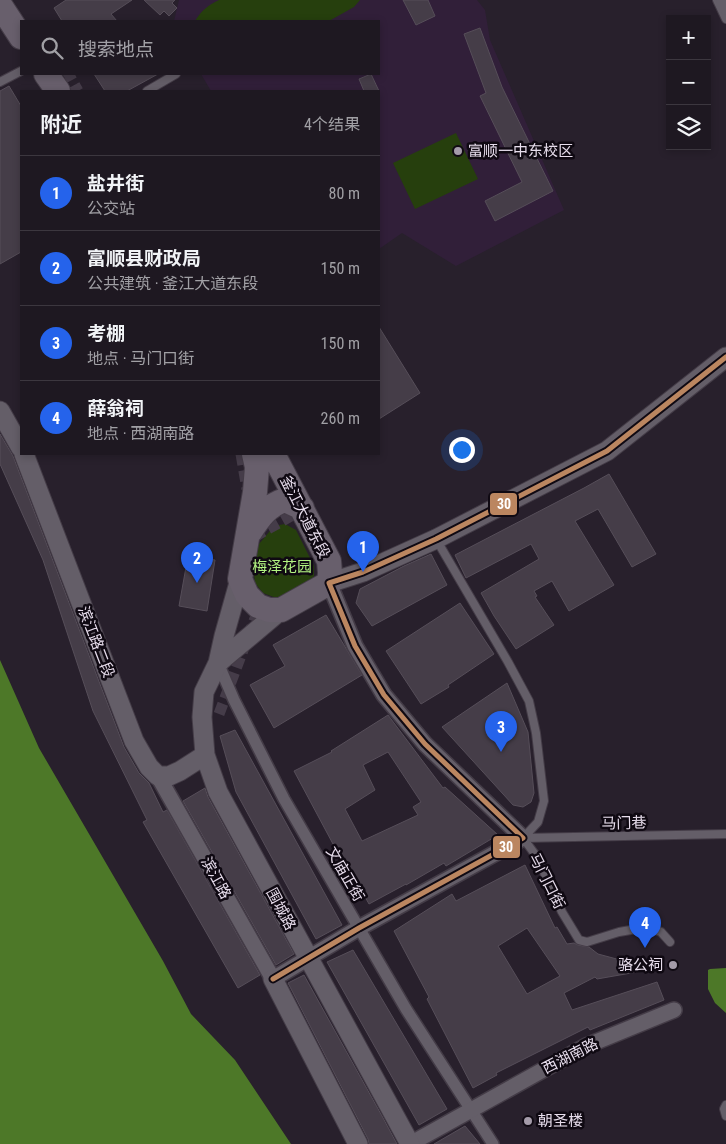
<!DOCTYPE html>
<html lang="zh">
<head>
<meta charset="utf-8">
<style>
	body { margin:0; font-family:"Roboto Condensed","Noto Sans SC",sans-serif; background:#2b252e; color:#f1f3f6 }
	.controls { position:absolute; right:15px; top:15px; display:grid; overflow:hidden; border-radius:0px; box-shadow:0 2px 8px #0003 }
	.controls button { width:45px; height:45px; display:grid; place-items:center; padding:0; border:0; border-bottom:1px solid #3c373f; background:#1e1821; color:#f1f3f6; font:25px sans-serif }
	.you { position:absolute; left:461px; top:449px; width:18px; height:18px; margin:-12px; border:4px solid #fff; border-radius:50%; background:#1a73e8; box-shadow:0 0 0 8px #1a73e833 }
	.badge { display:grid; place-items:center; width:32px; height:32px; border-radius:50%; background:#2563eb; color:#fff; font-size:16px; font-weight:700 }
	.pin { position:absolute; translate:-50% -41px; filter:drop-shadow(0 1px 2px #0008) }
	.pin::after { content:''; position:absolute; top:26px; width:18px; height:15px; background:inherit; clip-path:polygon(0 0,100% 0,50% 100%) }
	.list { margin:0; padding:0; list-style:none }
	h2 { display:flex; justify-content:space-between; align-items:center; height:65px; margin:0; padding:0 20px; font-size:21px }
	h2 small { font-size:16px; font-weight:400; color:#a1a0a5 }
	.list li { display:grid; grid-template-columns:32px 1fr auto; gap:15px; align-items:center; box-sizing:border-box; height:75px; padding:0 20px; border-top:1px solid #3c373f }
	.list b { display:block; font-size:19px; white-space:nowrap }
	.list p { margin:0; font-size:16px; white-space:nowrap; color:#a1a0a5 }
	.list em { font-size:16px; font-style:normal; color:#a1a0a5 }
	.icon { flex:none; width:28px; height:28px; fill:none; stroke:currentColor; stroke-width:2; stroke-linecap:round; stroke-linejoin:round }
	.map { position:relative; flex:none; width:726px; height:1144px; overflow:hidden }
	.search { position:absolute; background:#1e1821; box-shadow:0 2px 8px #0003; left:20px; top:20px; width:360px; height:55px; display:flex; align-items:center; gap:12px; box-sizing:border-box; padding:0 18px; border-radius:0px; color:#a1a0a5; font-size:19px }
	.panel { position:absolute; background:#1e1821; box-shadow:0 2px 8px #0003; left:20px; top:90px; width:360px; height:365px; border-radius:0px }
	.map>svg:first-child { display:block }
	.built { fill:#311f39 }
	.green { fill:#263f0d }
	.water { fill:#4d7828 }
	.building { fill:#453d48; stroke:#564e59; fill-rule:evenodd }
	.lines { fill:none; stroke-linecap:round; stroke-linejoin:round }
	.pedestrian-tunnel { stroke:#453c49; stroke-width:11; stroke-dasharray:11 5.5; stroke-linecap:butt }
	.service-casing { stroke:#443c47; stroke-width:10 }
	.pedestrian-casing { stroke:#443c47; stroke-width:14 }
	.minor-casing { stroke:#443c47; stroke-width:18 }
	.tertiary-casing { stroke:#443c47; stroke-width:21 }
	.primary-casing { stroke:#443c47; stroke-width:26 }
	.service { stroke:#645e68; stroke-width:8 }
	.pedestrian { stroke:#645e68; stroke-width:11 }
	.minor { stroke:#645e68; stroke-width:15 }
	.tertiary { stroke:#645e68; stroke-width:19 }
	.primary { stroke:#685f6c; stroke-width:24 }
	.bus-1-casing { stroke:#0f0912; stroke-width:9 }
	.bus-1 { stroke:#bb8660; stroke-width:5 }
	.poi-dot { fill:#a49ba9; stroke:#0f0912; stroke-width:2 }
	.labels { text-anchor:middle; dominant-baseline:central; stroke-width:5; stroke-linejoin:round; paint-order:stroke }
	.poi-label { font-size:15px; fill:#e7ddec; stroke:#0f0912; text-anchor:start }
	.street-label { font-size:15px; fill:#e7ddec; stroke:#0f0912 }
	.park-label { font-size:15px; fill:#b2f482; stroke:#0f0912 }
	.line-badge { stroke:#0f0912; stroke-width:2 }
	.badge-label { font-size:14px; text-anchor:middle; font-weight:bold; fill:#fff }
</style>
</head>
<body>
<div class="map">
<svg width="726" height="1144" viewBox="0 0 726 1144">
	<rect width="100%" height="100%" fill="#28202c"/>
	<path class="built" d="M179 0H477L485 10 490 40 564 210 456 266 402 233 379 249V91H211L201 74H379V21H174Z"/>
	<path class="green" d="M219 0H360L354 7 329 21H195C201 11 208 5 219 0Z
		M456 133 478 179 415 209 393 163Z
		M285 524 296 530 314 566V576L306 588 279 599 263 593 255 583 253 564 259 544 274 526Z"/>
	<path class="water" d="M0 660 39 748 163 961 191 1014 235 1060 291 1144H0Z
		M726 968V1013L715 1003 708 989V970L710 969Z"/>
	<path class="building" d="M66 0H132L111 14 117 21H62L54 8Z
		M144 0H175L172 3 177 8 169 16 164 11 160 15Z
		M403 0H428L435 16 416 25Z
		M480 28 502 87 553 191 495 221 485 201 522 182 480 96 486 93 464 34Z
		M94 74H158L127 91H105Z
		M371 74 379 91H364L359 79Z
		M9 86 21 106V252L0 264V91Z
		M379 327 420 393 379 419Z
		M0 434 13 456 124 747 139 773 149 783 163 812 167 810 260 975 238 988 143 822 147 820 93 711 43 560 0 464Z
		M609 474 656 554 632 567 598 509 575 521 614 585 569 611 552 581 534 591 537 596 535 597 554 625 516 649 494 616 481 593 539 559 531 544 466 578 455 555 584 488Z
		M431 554 447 585 372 626 356 603 360 589 404 566Z
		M188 556 215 560 207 611 179 606Z
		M460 603 494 654 448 685 449 687 421 704 386 651Z
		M326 615 362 675 274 728 250 685 285 666 273 645Z
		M507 683 528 732 534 793 531 802 523 807 513 805 442 727Z
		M388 715 443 788 445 787 498 835 446 866 444 863 406 885V884L369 904 335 843 333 844 294 771 332 752 331 751ZM388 752 421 802 413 807 418 815 362 841 345 809 375 790 363 765Z
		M235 730 342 925 316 939 236 792 220 736Z
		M205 788 208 797 294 954 276 965 183 801Z
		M525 865 555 928 557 927 567 944 574 943 578 945 589 947 598 954 654 969 597 979 595 977 564 993 572 1010 657 982 664 1000 590 1030 588 1027 496 1073 497 1075 473 1088 427 999 429 997 394 931 452 894 456 901ZM527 928 560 976 527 994 498 946Z
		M353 950 447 1109 419 1125 327 962Z
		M304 975 382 1116 397 1144H369L368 1139 288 983Z
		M465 1126 480 1144H434Z"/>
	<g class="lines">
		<path class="pedestrian-tunnel" d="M51 87 69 75 78 91
			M241 454 247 489
			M254 537 296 513
			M219 714 260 605"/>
		<defs>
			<path id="service" d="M717 0 726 19
				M0 82 21 71
				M147 91 176 74
				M436 539 508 662 529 701 536 733 544 801 538 822 523 838
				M523 838 537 857 562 912 579 940 587 942 619 932 648 927 661 932 670 942
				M523 838 726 834
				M726 1105 724 1109 726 1116"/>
			<path id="pedestrian" d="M218 663 234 700 284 799 406 1009 493 1144"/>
			<path id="minor" d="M158 776 273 979 359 928 523 838 425 744 384 695 355 646 329 583
				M410 1144 586 1046 674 1010"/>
			<path id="tertiary" d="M726 3V5
				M0 411 21 448
				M24 454 134 741 149 767 158 776H169L180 771 205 755
				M240 579 224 636 218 663 204 692 202 717 205 755 218 792 410 1144
				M329 583 363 572 436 539 607 451 726 357
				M218 663 281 610
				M273 979 358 1144"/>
			<path id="primary" d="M0 5 21 37
				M46 74 58 91
				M254 454 257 467 255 492 240 579 247 595 258 606 269 610H281L329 583 330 573 329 561 273 454
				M250 532C259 518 268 505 285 500L302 508"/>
		</defs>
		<use href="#service" class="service-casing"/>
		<use href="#pedestrian" class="pedestrian-casing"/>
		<use href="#minor" class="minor-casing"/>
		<use href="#tertiary" class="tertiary-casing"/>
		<use href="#primary" class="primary-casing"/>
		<use href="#service" class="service"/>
		<use href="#pedestrian" class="pedestrian"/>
		<use href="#minor" class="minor"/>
		<use href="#tertiary" class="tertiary"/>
		<use href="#primary" class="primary"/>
		<defs>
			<path id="bus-1" d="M273 979 359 928 523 838 425 744 384 695 355 646 329 583 363 572 436 539 607 451 726 357"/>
		</defs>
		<use href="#bus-1" class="bus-1-casing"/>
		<use href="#bus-1" class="bus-1"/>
	</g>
	<g class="poi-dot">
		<circle cx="458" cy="151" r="5"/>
		<circle cx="673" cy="965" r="5"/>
		<circle cx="528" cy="1121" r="5"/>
	</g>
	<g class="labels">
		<g class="poi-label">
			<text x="468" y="151">富顺一中东校区</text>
			<text x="663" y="965" text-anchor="end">骆公祠</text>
			<text x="538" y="1121">朝圣楼</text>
		</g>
		<g class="street-label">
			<text transform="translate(305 517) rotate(63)">釜江大道东段</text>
			<text transform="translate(96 642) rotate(69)">滨江路二段</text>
			<text transform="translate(624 823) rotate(-1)">马门巷</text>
			<text transform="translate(345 874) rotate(60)">文庙正街</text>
			<text transform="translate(216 878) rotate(61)">滨江路</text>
			<text transform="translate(547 881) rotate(63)">马门口街</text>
			<text transform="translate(281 909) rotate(62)">围城路</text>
			<text transform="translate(570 1056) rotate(-27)">西湖南路</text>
		</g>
		<g class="park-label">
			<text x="282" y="567">梅泽花园</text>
		</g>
	</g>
	<g class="line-badge">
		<rect x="489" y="492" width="29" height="24" rx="5" fill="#bb8660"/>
		<rect x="492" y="835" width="29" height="24" rx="5" fill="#bb8660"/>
	</g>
	<g class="badge-label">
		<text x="504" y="509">30</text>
		<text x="506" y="852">30</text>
	</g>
</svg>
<div class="controls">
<button>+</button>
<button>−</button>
<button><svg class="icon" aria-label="layers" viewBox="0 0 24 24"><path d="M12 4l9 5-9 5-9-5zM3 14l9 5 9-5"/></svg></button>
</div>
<div class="you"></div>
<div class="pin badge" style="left:363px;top:572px">1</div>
<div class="pin badge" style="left:197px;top:583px">2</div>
<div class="pin badge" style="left:501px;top:752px">3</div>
<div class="pin badge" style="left:645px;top:948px">4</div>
<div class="search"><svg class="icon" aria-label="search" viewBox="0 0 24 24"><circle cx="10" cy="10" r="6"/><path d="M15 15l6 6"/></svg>搜索地点</div>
<section class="panel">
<h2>附近<small>4个结果</small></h2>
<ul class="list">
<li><span class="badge">1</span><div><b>盐井街</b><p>公交站</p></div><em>80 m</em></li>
<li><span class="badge">2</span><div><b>富顺县财政局</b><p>公共建筑 · 釜江大道东段</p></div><em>150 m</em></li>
<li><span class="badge">3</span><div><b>考棚</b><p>地点 · 马门口街</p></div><em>150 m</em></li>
<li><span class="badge">4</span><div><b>薛翁祠</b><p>地点 · 西湖南路</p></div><em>260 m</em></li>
</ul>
</section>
</div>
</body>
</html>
